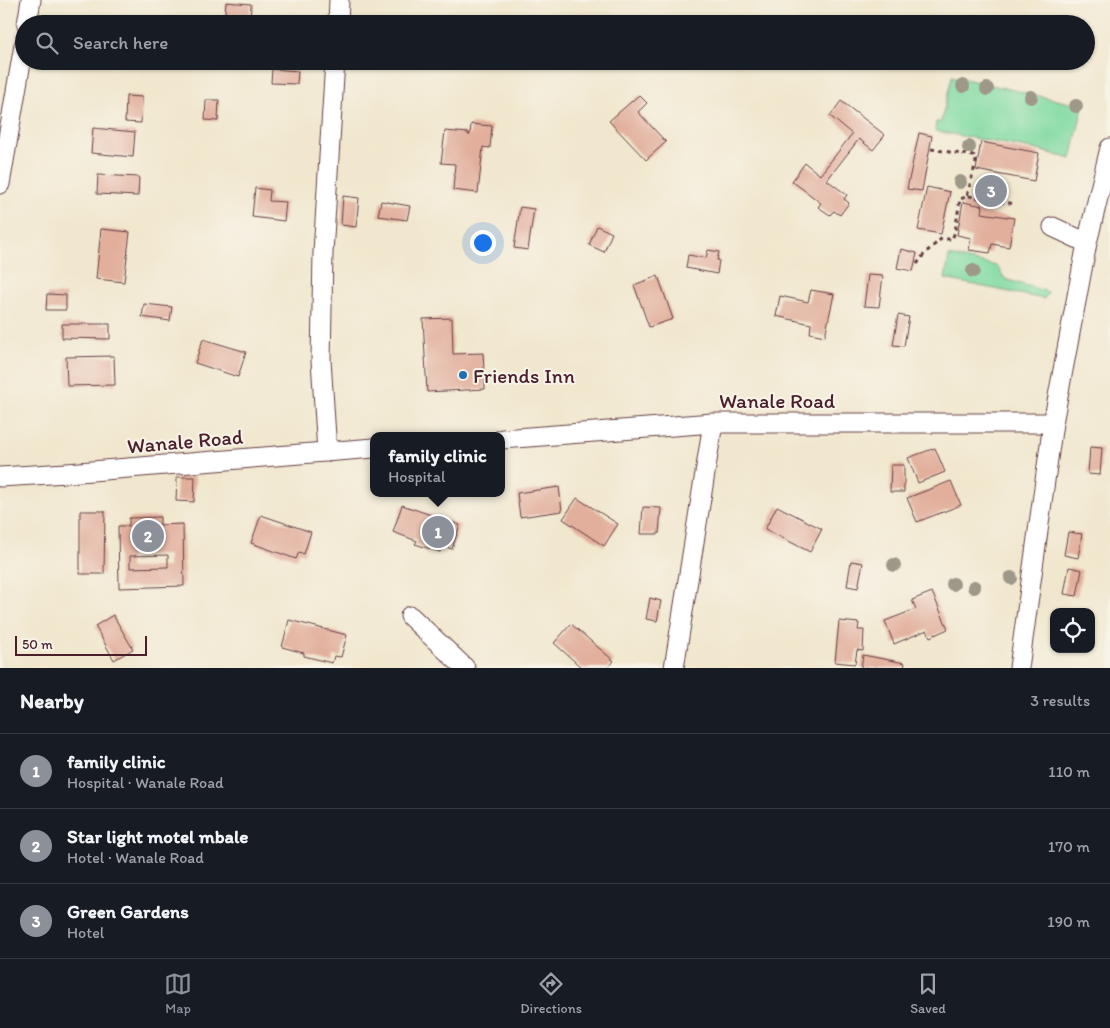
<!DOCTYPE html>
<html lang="en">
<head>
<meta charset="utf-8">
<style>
	body { margin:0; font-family:Itim,sans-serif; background:#20242c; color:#f1f3f6 }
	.controls { position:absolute; right:15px; bottom:15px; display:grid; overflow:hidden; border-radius:10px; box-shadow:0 1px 4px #0004 }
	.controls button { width:45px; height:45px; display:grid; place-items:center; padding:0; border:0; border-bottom:1px solid #363941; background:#171b24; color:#f1f3f6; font:25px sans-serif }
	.scale { position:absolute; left:15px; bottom:12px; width:132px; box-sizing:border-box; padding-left:5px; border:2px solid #4a1f2b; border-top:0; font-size:14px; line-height:18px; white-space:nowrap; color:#4a1f2b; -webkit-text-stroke:4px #f7f3e8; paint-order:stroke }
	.you { position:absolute; left:482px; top:242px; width:18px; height:18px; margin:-12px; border:4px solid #fff; border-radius:50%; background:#1a73e8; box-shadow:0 0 0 8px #1a73e833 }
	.badge { display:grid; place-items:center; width:32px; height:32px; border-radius:50%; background:#8c9099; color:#fff; font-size:16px; font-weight:700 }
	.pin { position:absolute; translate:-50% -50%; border:2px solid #fff; box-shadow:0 1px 5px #0006 }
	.popup { position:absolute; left:370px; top:432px; width:135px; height:65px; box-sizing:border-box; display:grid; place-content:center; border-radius:10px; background:#171b24; filter:drop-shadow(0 1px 4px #0005); font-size:16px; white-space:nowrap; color:#9ea1a6 }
	.popup b { font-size:19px; color:#f1f3f6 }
	.popup::after { content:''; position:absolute; left:50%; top:100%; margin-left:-10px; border:10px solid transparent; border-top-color:#171b24 }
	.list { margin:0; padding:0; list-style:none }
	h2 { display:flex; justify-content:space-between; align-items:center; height:65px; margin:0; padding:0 20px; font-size:21px }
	h2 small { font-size:16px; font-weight:400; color:#9ea1a6 }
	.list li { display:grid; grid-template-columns:32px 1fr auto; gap:15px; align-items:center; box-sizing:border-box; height:75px; padding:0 20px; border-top:1px solid #363941 }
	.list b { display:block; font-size:19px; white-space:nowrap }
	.list p { margin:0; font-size:16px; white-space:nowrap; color:#9ea1a6 }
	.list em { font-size:16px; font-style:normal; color:#9ea1a6 }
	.icon { flex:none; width:28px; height:28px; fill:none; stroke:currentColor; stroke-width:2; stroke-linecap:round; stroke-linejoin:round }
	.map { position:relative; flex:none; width:1110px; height:668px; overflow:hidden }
	.search { position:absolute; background:#171b24; box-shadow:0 1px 4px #0004; left:15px; right:15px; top:15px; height:55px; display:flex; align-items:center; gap:12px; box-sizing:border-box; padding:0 18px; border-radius:28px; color:#9ea1a6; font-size:19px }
	.sheet { height:290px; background:#171b24 }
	nav { display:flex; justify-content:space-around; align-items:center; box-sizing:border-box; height:70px; border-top:1px solid #363941; background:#171b24; font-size:14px; color:#9ea1a6 }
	nav a { display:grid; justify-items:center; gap:2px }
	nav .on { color:#8c9099 }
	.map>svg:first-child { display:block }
	.green { fill:#7fdaa0; stroke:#647c66 }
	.building { fill:#e2af9c; fill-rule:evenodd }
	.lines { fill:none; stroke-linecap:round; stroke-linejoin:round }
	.minor-casing { stroke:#633d43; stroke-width:21 }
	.path { stroke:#633d43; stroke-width:3; stroke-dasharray:4 4; stroke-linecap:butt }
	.minor { stroke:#fff; stroke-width:19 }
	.tree { fill:#9e9888 }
	.poi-dot { fill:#1f6fb2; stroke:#f7f3e8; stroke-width:2 }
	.labels { text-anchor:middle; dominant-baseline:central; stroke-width:4; stroke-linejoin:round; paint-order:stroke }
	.poi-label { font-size:21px; fill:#4a1f2b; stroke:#f7f3e8; text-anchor:start }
	.street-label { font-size:21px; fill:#4a1f2b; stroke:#f7f3e8 }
</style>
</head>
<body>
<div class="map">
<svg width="1110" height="668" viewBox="0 0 1110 668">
	<rect width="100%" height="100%" fill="#f7f3e8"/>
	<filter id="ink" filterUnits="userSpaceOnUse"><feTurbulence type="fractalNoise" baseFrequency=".02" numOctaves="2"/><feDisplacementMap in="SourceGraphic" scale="10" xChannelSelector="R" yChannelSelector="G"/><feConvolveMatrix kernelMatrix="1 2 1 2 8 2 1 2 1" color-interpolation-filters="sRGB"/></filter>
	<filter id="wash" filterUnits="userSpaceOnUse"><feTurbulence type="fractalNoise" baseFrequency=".0096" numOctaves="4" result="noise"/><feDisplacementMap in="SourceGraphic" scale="20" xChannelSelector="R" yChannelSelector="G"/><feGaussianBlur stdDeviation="1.12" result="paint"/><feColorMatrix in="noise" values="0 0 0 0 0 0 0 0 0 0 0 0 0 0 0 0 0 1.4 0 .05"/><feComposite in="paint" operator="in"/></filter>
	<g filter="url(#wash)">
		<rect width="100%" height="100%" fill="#f1e7ce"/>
		<path class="green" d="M952 76 1083 106 1071 159 1038 150 935 131 936 122H941Z
			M949 256 997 266 1005 279 1048 292 1044 299 945 279Z"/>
		<g id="blocks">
			<path class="building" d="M226 2 251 4 250 24H224Z
				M272 69 298 71 297 84 271 83Z
				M639 95 647 103 638 112 666 142 646 160 609 121Z
				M126 96 142 97 141 123 125 122Z
				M206 100H219L218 121 205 120Z
				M841 101 885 135 873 150 859 139 827 180 847 195 844 199 849 203 840 215 834 211 830 215 818 207 821 203 792 181 805 163 820 175 852 134 830 116Z
				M471 124 492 126 490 148 483 147 478 193 453 190 455 164 441 163 445 131 469 133 468 135H470Z
				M93 128 135 132 133 157 91 153Z
				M919 133 932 136 922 191 907 189Z
				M981 142 1039 153 1034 181 976 170Z
				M98 175 139 177 138 196 97 194Z
				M927 187 950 192 941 234 918 230Z
				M255 188 270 190 269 201 286 202 284 221 252 217Z
				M343 196 359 198 356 227 341 225Z
				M381 201 410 206 407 220 378 216Z
				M963 202 983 206 982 213 1014 218 1009 247 992 244 990 253 969 250 971 238 957 235Z
				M520 207 534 209 528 250 514 248Z
				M597 226 612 233 604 252 589 245Z
				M101 229 130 232 124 282 96 279Z
				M901 249 917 253 913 271 897 268Z
				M708 250 719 252 717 260H719L717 274 686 268 688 255 706 258Z
				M868 275 883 276 879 307 864 306Z
				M658 276 673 319 649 327 634 285Z
				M811 290 834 294 825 336 810 333 811 324 776 316 780 296 808 302Z
				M47 294 66 295V310H46Z
				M144 304 172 307 170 321 142 317Z
				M898 315 909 317 904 346 893 345Z
				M452 318 453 354 483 353 485 389 427 392 423 319Z
				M62 324H110V339L62 338Z
				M203 339 246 352 238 377 195 363Z
				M114 356 115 385 67 386 66 357Z
				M1090 447 1102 448 1100 475 1088 474Z
				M935 448 945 472 918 483 908 458Z
				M891 465H904V492H890Z
				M177 477H195L194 502 176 501Z
				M951 481 961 505 917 522 907 498Z
				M559 487 562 511 520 517 517 493Z
				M577 498 618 524 604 546 563 519Z
				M402 505 460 525 452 549 443 546 440 552 415 544 417 541 393 532Z
				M777 506 822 529 810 552 765 529Z
				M643 507 661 508 659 534H641Z
				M80 511H105L104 574H80Z
				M261 515 311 532 304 554 299 552 296 559 251 543Z
				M160 517V525L183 524 184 586 119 588 118 526H129V518ZM168 555V567L130 568V556Z
				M1068 532 1082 534 1078 558 1064 555Z
				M851 561 863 563 858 588 847 586Z
				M1069 567 1082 570 1077 596 1064 594Z
				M932 592 948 629 930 637 927 630 894 644 885 621 916 609 912 600Z
				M650 598 661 601 657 621 646 619Z
				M113 615 133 649 114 660 95 626Z
				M289 620 347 635 341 657 334 656 332 663 304 656V653L282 647Z
				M839 621 859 623 858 630H864L863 651 857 650 855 664 835 662Z
				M571 624 614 661 608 668H582L554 643Z
				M863 655 905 663 904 668H861Z"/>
		</g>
	</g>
	<g filter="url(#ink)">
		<use href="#blocks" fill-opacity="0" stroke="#633d43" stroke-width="1"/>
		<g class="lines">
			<defs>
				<path id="minor" d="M27 24 31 0
					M338 24 339 0
					M0 184 24 45
					M1053 227 1087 243
					M502 439 713 423H1053
					M327 452 321 360 323 253 335 61
					M0 477 67 473 374 448
					M410 616 465 668
					M674 668 713 423
					M1019 668 1053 423 1087 243 1110 148"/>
			</defs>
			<use href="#minor" class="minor-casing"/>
			<path class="path" d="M931 149 974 156 976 162 967 196
				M917 264 925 253 941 239H952L955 232 960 199 969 196 1015 204"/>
			<use href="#minor" class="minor"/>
		</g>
		<g class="tree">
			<circle cx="963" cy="86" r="7"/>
			<circle cx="987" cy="89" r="7"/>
			<circle cx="1031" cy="97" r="7"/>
			<circle cx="1076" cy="106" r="7"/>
			<circle cx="969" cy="147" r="7"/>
			<circle cx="960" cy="182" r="7"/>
			<circle cx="973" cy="271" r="7"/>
			<circle cx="894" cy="565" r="7"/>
			<circle cx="1011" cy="578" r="7"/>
			<circle cx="953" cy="584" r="7"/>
			<circle cx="974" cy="587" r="7"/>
		</g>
	</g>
	<circle class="poi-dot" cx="463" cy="375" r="5"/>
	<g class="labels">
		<g class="poi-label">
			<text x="473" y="375">Friends Inn</text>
		</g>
		<g class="street-label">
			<text x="777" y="400">Wanale Road</text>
			<text transform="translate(185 441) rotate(-5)">Wanale Road</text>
		</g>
	</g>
</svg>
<div class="controls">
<button><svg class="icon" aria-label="locate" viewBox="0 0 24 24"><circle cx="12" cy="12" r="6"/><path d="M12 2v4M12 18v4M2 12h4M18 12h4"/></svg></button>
</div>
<div class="scale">50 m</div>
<div class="you"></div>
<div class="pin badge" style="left:438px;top:532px">1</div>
<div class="popup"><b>family clinic</b>Hospital</div>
<div class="pin badge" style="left:148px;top:536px">2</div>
<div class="pin badge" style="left:991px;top:191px">3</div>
<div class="search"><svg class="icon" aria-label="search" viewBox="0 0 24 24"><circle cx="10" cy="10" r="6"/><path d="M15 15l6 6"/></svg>Search here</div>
</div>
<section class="sheet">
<h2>Nearby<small>3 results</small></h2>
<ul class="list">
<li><span class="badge">1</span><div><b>family clinic</b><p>Hospital · Wanale Road</p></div><em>110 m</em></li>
<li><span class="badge">2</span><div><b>Star light motel mbale</b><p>Hotel · Wanale Road</p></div><em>170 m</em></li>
<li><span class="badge">3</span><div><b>Green Gardens</b><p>Hotel</p></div><em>190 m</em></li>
</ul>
</section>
<nav>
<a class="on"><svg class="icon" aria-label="map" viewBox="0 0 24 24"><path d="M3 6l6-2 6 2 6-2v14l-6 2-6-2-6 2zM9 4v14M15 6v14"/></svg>Map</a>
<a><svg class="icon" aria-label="directions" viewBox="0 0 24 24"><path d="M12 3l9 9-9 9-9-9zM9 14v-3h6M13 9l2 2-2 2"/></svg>Directions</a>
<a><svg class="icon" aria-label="saved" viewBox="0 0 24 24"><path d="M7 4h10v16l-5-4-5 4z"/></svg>Saved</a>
</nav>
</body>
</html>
